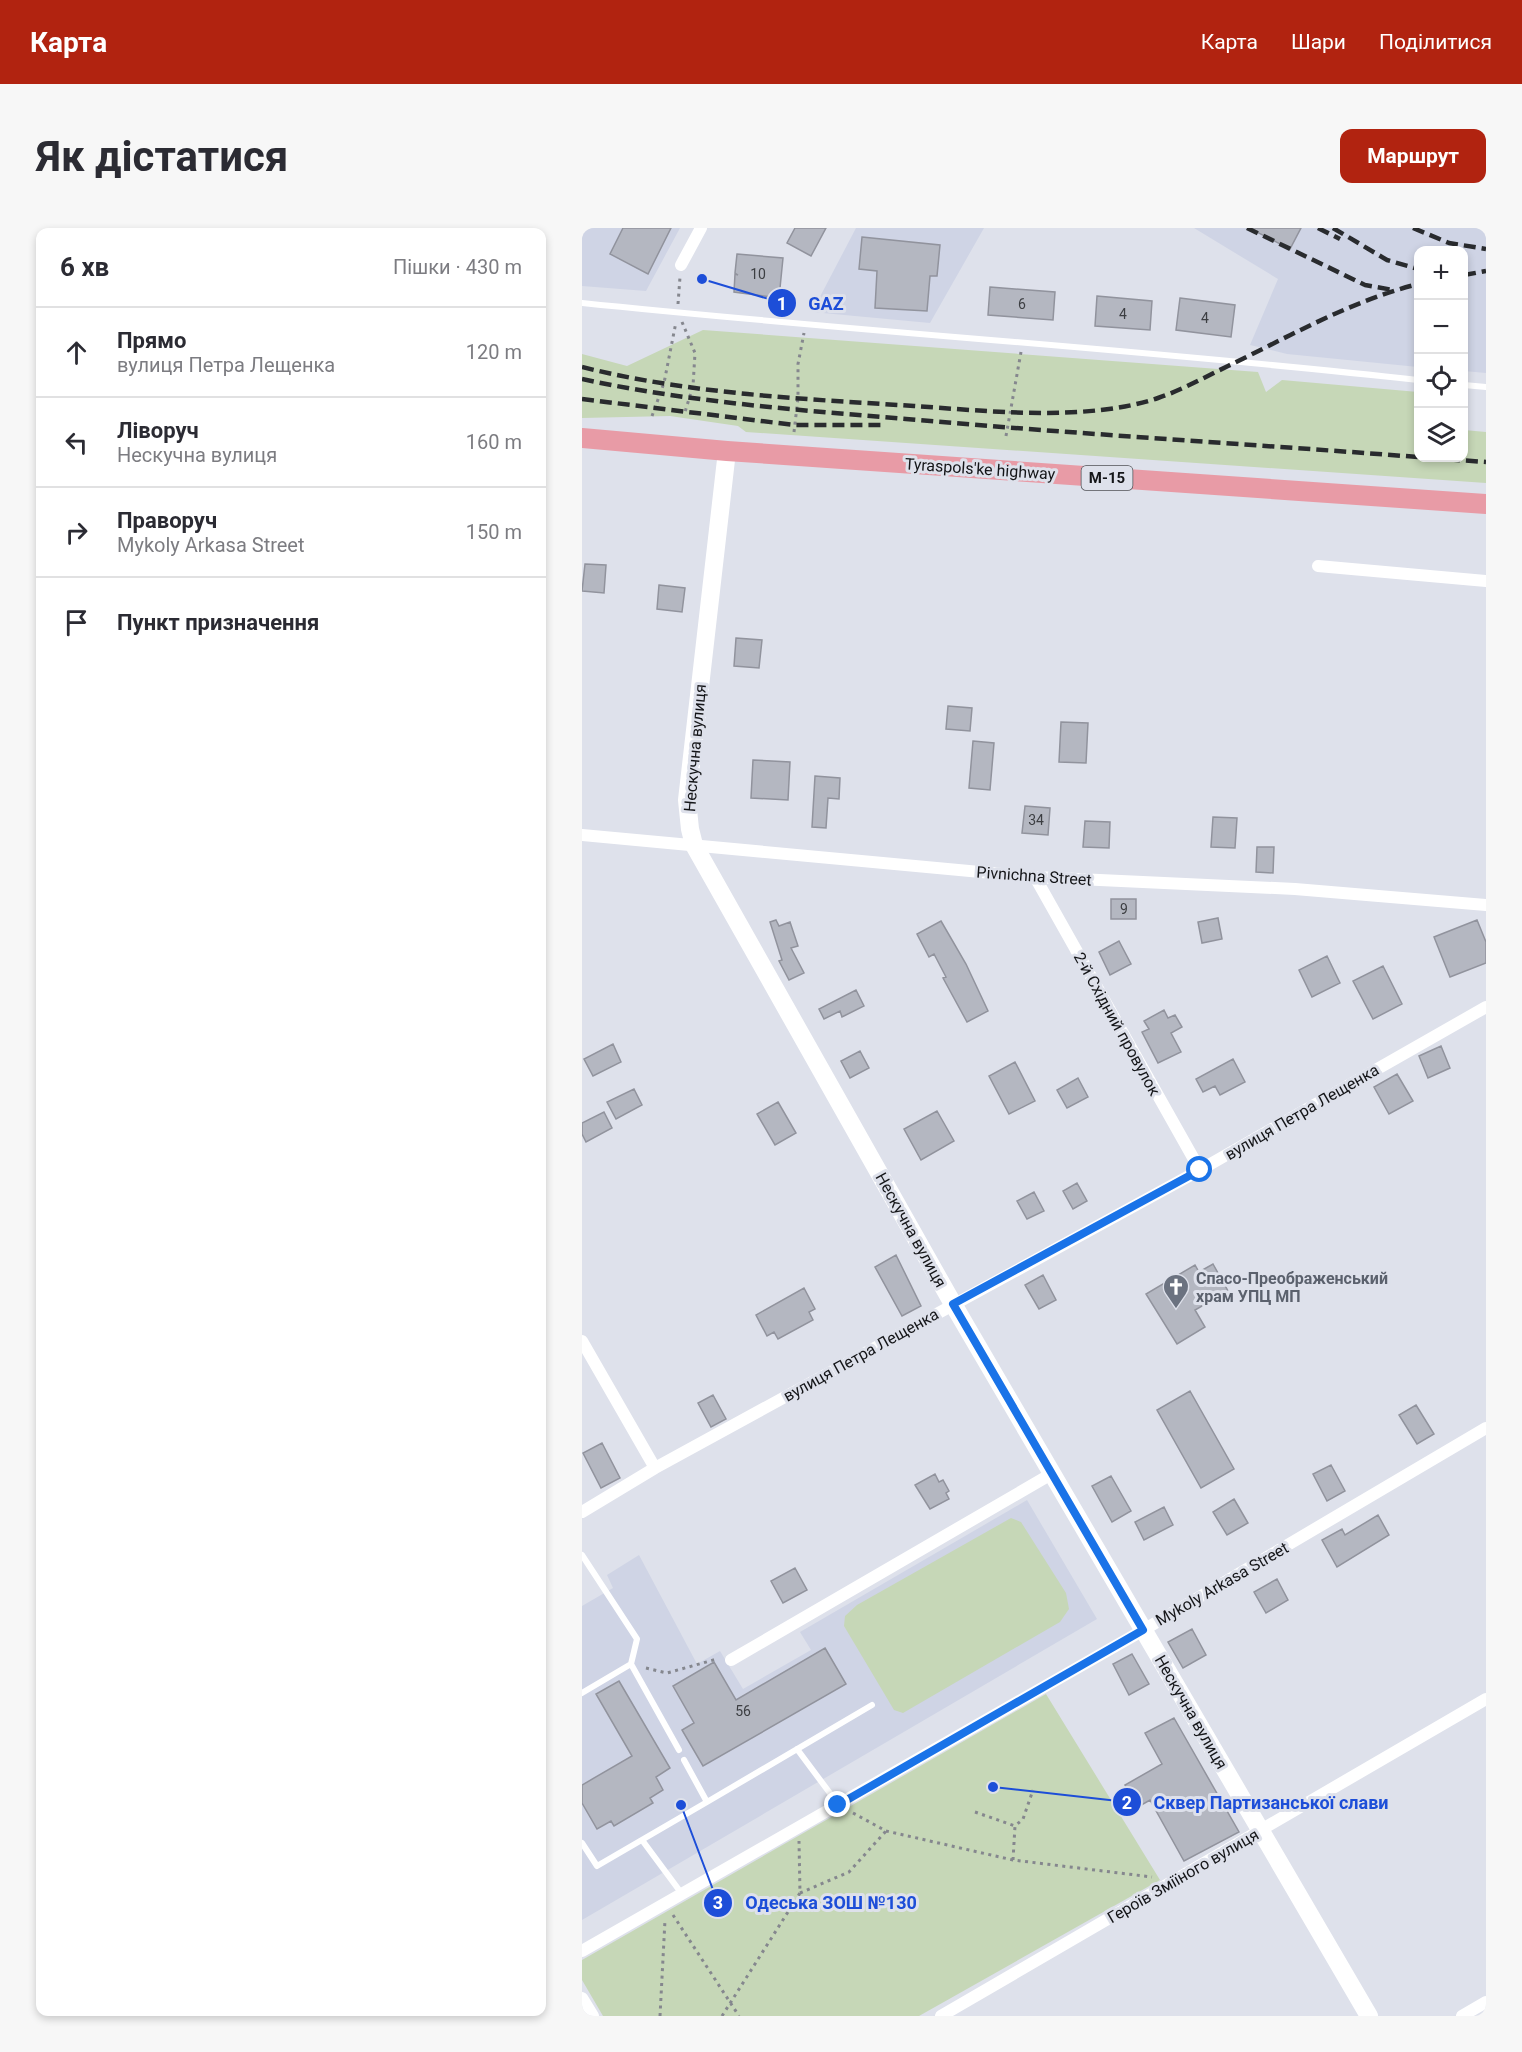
<!DOCTYPE html>
<html lang="uk">
<head>
<meta charset="utf-8">
<style>
	body { margin:0; font-family:Roboto,sans-serif; background:#f7f7f7; color:#2b2b33 }
	.controls { position:absolute; right:18px; top:18px; display:grid; overflow:hidden; border-radius:12px; box-shadow:0 3px 9px #0003 }
	.controls button { width:54px; height:54px; display:grid; place-items:center; padding:0; border:0; border-bottom:2px solid #e1e1e2; background:#fff; color:#2b2b33; font:30px sans-serif }
	.stop { position:absolute; width:18px; height:18px; margin:-14px; border:4px solid #1a73e8; border-radius:50%; background:#fff }
	.stop.end { background:#1a73e8; border-color:#fff; box-shadow:0 2px 6px #0008 }
	.list { margin:0; padding:0; list-style:none }
	h2 { display:flex; justify-content:space-between; align-items:center; height:78px; margin:0; padding:0 24px; font-size:26px }
	h2 small { font-size:20px; font-weight:400; color:#7c7c81 }
	.list li { display:grid; grid-template-columns:39px 1fr auto; gap:18px; align-items:center; box-sizing:border-box; height:90px; padding:0 24px; border-top:2px solid #e1e1e2 }
	.list b { display:block; font-size:22px; white-space:nowrap }
	.list p { margin:0; font-size:20px; white-space:nowrap; color:#7c7c81 }
	.list em { font-size:20px; font-style:normal; color:#7c7c81 }
	.icon { flex:none; width:33px; height:33px; fill:none; stroke:currentColor; stroke-width:2; stroke-linecap:round; stroke-linejoin:round }
	.map { position:relative; flex:none; width:904px; height:1788px; overflow:hidden; border-radius:12px }
	header { display:flex; align-items:center; gap:36px; box-sizing:border-box; height:84px; padding:0 30px; background:#b12310; color:#fff }
	header strong { font-size:28px }
	nav { display:flex; gap:33px; margin-inline-start:auto; font-size:21px }
	.intro { display:flex; align-items:center; justify-content:space-between; box-sizing:border-box; height:144px; padding:0 36px }
	h1 { margin:0; font-size:42px }
	.button { padding:15px 27px; border-radius:12px; background:#b12310; color:#fff; font-size:21px; font-weight:700 }
	main { display:flex; gap:36px; padding:0 36px }
	aside { flex:1; background:#fff; border-radius:12px; box-shadow:0 3px 9px #0003 }
	.map>svg:first-child { display:block }
	.built { fill:#cfd4e5 }
	.green { fill:#c6d7b7 }
	.building { fill:#b4b7c1; stroke:#91939d; stroke-width:1.5 }
	.lines { fill:none; stroke-linecap:round; stroke-linejoin:round }
	.path { stroke:#85878e; stroke-width:3; stroke-dasharray:3 4.5; stroke-linecap:butt }
	.lane { stroke:#fff; stroke-width:6 }
	.street { stroke:#fff; stroke-width:12 }
	.secondary { stroke:#fff; stroke-width:18 }
	.primary { stroke:#e89ba6; stroke-width:20 }
	.rail { stroke:#292b2e; stroke-width:4.5; stroke-dasharray:12 6; stroke-linecap:butt }
	.route { stroke:#1a73e8; stroke-width:8 }
	.labels { text-anchor:middle; dominant-baseline:central; stroke-width:6; stroke-linejoin:round; paint-order:stroke }
	.number-label { font-size:14px; fill:#3c3e42 }
	.shield { fill:#dee1eb; stroke:#515257; stroke-width:1.5 }
	.shield-label { font-size:15px; font-weight:bold; fill:#141518 }
	.street-label { font-size:16px; fill:#141518; stroke:#dee1eb }
	.worship-label { font-size:16px; font-weight:bold; fill:#5b616d; stroke:#dee1eb; text-anchor:start }
	.leader { fill:none; stroke:#1d4ed8; stroke-width:2 }
	.callout-dot { fill:#1d4ed8; stroke:#dee1eb; stroke-width:2 }
	.mark-label { font-size:18px; text-anchor:middle; font-weight:bold; fill:#fff }
	.callout-label { font-size:18px; text-anchor:middle; font-weight:bold; fill:#1d4ed8; stroke:#dee1eb; stroke-width:6; stroke-linejoin:round; paint-order:stroke }
</style>
</head>
<body>
<header>
<strong>Карта</strong>
<nav><a>Карта</a><a>Шари</a><a>Поділитися</a></nav>
</header>
<div class="intro"><h1>Як дістатися</h1><a class="button">Маршрут</a></div>
<main>
<aside>
<h2>6 хв<small>Пішки · 430 m</small></h2>
<ul class="list">
<li><svg class="icon" aria-label="ahead" viewBox="0 0 24 24"><path d="M12 20V5M6 11l6-6 6 6"/></svg><div><b>Прямо</b><p>вулиця Петра Лещенка</p></div><em>120 m</em></li>
<li><svg class="icon" aria-label="left" viewBox="0 0 24 24"><path d="M17 20v-9H6M10 6l-5 5 5 5"/></svg><div><b>Ліворуч</b><p>Нескучна вулиця</p></div><em>160 m</em></li>
<li><svg class="icon" aria-label="right" viewBox="0 0 24 24"><path d="M7 20v-9h11M14 6l5 5-5 5"/></svg><div><b>Праворуч</b><p>Mykoly Arkasa Street</p></div><em>150 m</em></li>
<li><svg class="icon" aria-label="arrive" viewBox="0 0 24 24"><path d="M6 21V4h12l-3 4 3 4H6"/></svg><div><b>Пункт призначення</b></div></li>
</ul>
</aside>
<div class="map">
<svg width="904" height="1788" viewBox="0 0 904 1788">
	<rect width="100%" height="100%" fill="#dee1eb"/>
	<path class="built" d="M0 0H98L64 63 0 58Z
		M274 0H402L348 95 230 84Z
		M612 0H904V145L882 143V22H836V139L705 126 668 117 696 51Z
		M445 1272 515 1391 0 1692V1378L31 1360 25 1347 57 1327 115 1436 138 1423 161 1461 229 1422 218 1404Z"/>
	<path class="green" d="M121 102 676 144 684 164 700 152 836 164V230H882V202L904 204V255L164 204 156 198 88 188 0 190V126L45 138Z
		M429 1290 439 1294 484 1365 487 1381 478 1394 321 1485 312 1482 262 1398 263 1388 275 1377Z
		M464 1466 578 1652 337 1788H21L0 1752V1732Z"/>
	<path class="building" d="M41 0H89L66 46 28 26Z
		M213 0H244L229 28 205 15Z
		M667 0H719L708 21Z
		M280 9 358 17 355 48H348L345 83 293 80 295 43 277 41Z
		M155 26 201 30 197 70 152 64 153 46 156 47 153 45Z
		M408 59 473 64 471 92 406 87Z
		M515 68 570 73 568 102 513 98Z
		M598 70 653 77 649 109 594 102Z
		M3 336 24 337 22 365 0 363Z
		M77 357 103 360 100 384 75 381Z
		M154 410 180 412 177 440 152 438Z
		M366 478 390 480 388 503 364 501Z
		M479 494 506 495 504 535 477 534Z
		M391 513 412 515 408 562 387 560Z
		M171 532 208 534 206 572 169 570Z
		M233 548 258 550 257 571 246 570 244 600 230 599Z
		M443 578 468 580 466 607 440 605Z
		M631 589 655 590 653 620 629 619Z
		M503 593 528 594 527 620 501 619Z
		M675 619H692L691 645 674 644Z
		M529 671H554V691H529Z
		M636 690 640 711 620 715 616 694Z
		M194 692 197 698 208 694 216 718 209 720 222 745 207 752 197 733 200 732 188 694Z
		M895 692 904 714V735L868 749 852 709Z
		M359 693 384 736 406 783 385 794 361 750 364 749 352 726 347 729 335 706Z
		M537 713 549 736 528 747 517 724Z
		M745 728 758 755 730 769 717 742Z
		M801 738 820 776 791 791 771 753Z
		M274 762 282 778 260 789 258 783 242 791 237 781Z
		M582 782 586 790 593 787 600 799 589 805 599 824 576 835 560 804 567 801 562 793Z
		M31 816 39 834 11 848 2 831Z
		M859 818 868 840 846 850 837 828Z
		M278 823 287 840 268 850 259 833Z
		M651 831 663 854 638 867 633 858 621 864 614 851Z
		M433 834 453 873 427 886 407 848Z
		M815 846 831 873 807 886 792 859Z
		M496 850 506 869 485 880 475 862Z
		M52 861 60 877 34 891 25 874Z
		M196 874 214 905 193 917 175 886Z
		M355 883 372 913 339 932 322 901Z
		M22 884 30 900 4 914 0 906V895Z
		M495 955 505 973 491 981 481 963Z
		M452 964 462 983 445 991 435 973Z
		M314 1027 339 1078 320 1088 293 1039Z
		M631 1036 646 1063 613 1082 623 1099 595 1116 564 1066 613 1037 617 1044Z
		M461 1047 474 1072 457 1081 443 1057Z
		M222 1060 233 1081 227 1084 231 1092 196 1111 192 1104 185 1108 174 1087Z
		M608 1163 652 1241 619 1260 575 1182Z
		M131 1167 144 1191 129 1199 116 1175Z
		M834 1177 852 1206 835 1216 817 1187Z
		M20 1215 38 1250 19 1260 1 1225Z
		M749 1237 763 1263 745 1273 731 1246Z
		M353 1246 357 1254 361 1252 367 1263 364 1265 367 1271 348 1281 333 1257Z
		M529 1248 549 1283 530 1294 510 1258Z
		M652 1271 666 1295 645 1307 631 1284Z
		M582 1279 591 1297 562 1312 553 1294Z
		M796 1287 807 1307 755 1339 740 1312 760 1301 763 1307Z
		M213 1340 225 1362 201 1375 189 1353Z
		M695 1351 706 1372 684 1385 672 1364Z
		M610 1401 624 1427 601 1440 586 1414Z
		M243 1420 264 1456 121 1538 100 1502 112 1495 91 1458 132 1434 154 1472Z
		M550 1426 567 1456 547 1467 531 1436Z
		M37 1453 88 1540 74 1549 81 1562 68 1570 71 1575 32 1598 29 1593 15 1601 0 1575V1557L50 1528 14 1466Z
		M592 1490 657 1604 602 1633 568 1572 556 1579 543 1557 580 1536 563 1505Z"/>
	<g class="lines">
		<path class="path" d="M96 76 98 49
			M100 94 113 125 111 158 103 184
			M70 188 82 155 94 94
			M212 204 216 170V136L222 105
			M424 208 439 124
			M64 1440 85 1445 135 1431
			M393 1584 433 1598
			M271 1585 304 1603 431 1632 570 1649
			M431 1632 433 1598 441 1591 451 1562
			M218 1665 267 1644 304 1603
			M91 1687 157 1788
			M78 1788 83 1692
			M140 1788 218 1665 217 1613"/>
		<path class="lane" d="M0 75C279 104 558 121 836 152
			M882 157 904 159
			M0 1327 55 1411 49 1436 97 1522
			M0 1465 49 1436
			M215 1521 256 1576
			M125 1574 290 1477
			M60 1612 100 1666
			M0 1615 15 1638 125 1574 102 1532"/>
		<path class="street" d="M99 37 119 0
			M736 338 904 353
			M0 607 453 649 713 661 904 677
			M453 649 618 942
			M0 1113 73 1240
			M0 1284 73 1240 618 942 904 779
			M149 1432 471 1245
			M0 1723 558 1404 904 1200
			M0 1770 11 1788
			M359 1788 904 1471
			M880 1788 904 1774"/>
		<path class="secondary" d="M145 223 105 572 108 601 112 617 371 1076 787 1788"/>
		<path class="primary" d="M0 210 145 223 904 276"/>
		<path class="rail" d="M665 0 783 57 811 62
			M736 0 758 11
			M751 0 805 32 836 41
			M831 0 867 15 904 21
			M882 47 904 43
			M0 139C108 166 222 171 332 178 406 183 505 194 576 170 600 162 623 149 646 138 708 108 769 73 836 56
			M0 151C106 174 216 182 324 191 495 206 666 216 836 229
			M0 171 212 197H300
			M848 230 904 234"/>
	</g>
	<g class="lines">
		<path class="route" d="M256 1577 561 1402 371 1076 618 942"/>
	</g>
	<defs>
		<symbol id="church-pin" viewBox="-11 -11 22 30"><path d="M0 17L-7.5 6A9.5 9.5 0 1 1 7.5 6Z" fill="#6b7280" stroke="#dee1eb"/><path d="M-1.2-6h2.4v3.5h3.3v2.4h-3.3V6h-2.4V-.1h-3.3v-2.4h3.3Z" fill="#fff"/></symbol>
	</defs>
	<g fill-rule="evenodd">
		<use href="#church-pin" x="579" y="1044" width="30" height="40"/>
	</g>
	<g class="labels">
		<g class="number-label">
			<text x="176" y="46">10</text>
			<text x="440" y="76">6</text>
			<text x="541" y="86">4</text>
			<text x="623" y="90">4</text>
			<text x="454" y="592">34</text>
			<text x="542" y="681">9</text>
			<text x="161" y="1483">56</text>
		</g>
		<rect class="shield" x="499.5" y="238" width="51" height="24" rx="4.5"/>
		<g class="shield-label">
			<text x="525" y="250">М-15</text>
		</g>
		<g class="street-label">
			<text transform="translate(398 241) rotate(4)">Tyraspols'ke highway</text>
			<text transform="translate(113 520) rotate(-85)">Нескучна вулиця</text>
			<text transform="translate(452 648) rotate(4)">Pivnichna Street</text>
			<text transform="translate(535 796) rotate(61)">2-й Східний провулок</text>
			<text transform="translate(720 884) rotate(-30)">вулиця Петра Лещенка</text>
			<text transform="translate(329 1002) rotate(61)">Нескучна вулиця</text>
			<text transform="translate(279 1127) rotate(-29)">вулиця Петра Лещенка</text>
			<text transform="translate(640 1356) rotate(-30)">Mykoly Arkasa Street</text>
			<text transform="translate(609 1484) rotate(60)">Нескучна вулиця</text>
			<text transform="translate(601 1648) rotate(-30)">Героїв Зміїного вулиця</text>
		</g>
		<g class="worship-label">
			<text x="614" y="1050">Спасо-Преображенський<tspan x="614" dy="18">храм УПЦ МП</tspan></text>
		</g>
	</g>
	<path class="leader" d="M120 51L200 75M411 1559L545 1574M99 1577L136 1675"/>
	<g class="callout-dot">
		<circle cx="120" cy="51" r="6"/>
		<circle cx="411" cy="1559" r="6"/>
		<circle cx="99" cy="1577" r="6"/>
		<circle cx="200" cy="75" r="15"/>
		<circle cx="545" cy="1574" r="15"/>
		<circle cx="136" cy="1675" r="15"/>
	</g>
	<g class="mark-label">
		<text x="200" y="82">1</text>
		<text x="545" y="1581">2</text>
		<text x="136" y="1681">3</text>
	</g>
	<g class="callout-label">
		<text x="244" y="82">GAZ</text>
		<text x="689" y="1581">Сквер Партизанської слави</text>
		<text x="249" y="1681">Одеська ЗОШ №130</text>
	</g>
</svg>
<div class="controls">
<button>+</button>
<button>−</button>
<button><svg class="icon" aria-label="locate" viewBox="0 0 24 24"><circle cx="12" cy="12" r="6"/><path d="M12 2v4M12 18v4M2 12h4M18 12h4"/></svg></button>
<button><svg class="icon" aria-label="layers" viewBox="0 0 24 24"><path d="M12 4l9 5-9 5-9-5zM3 14l9 5 9-5"/></svg></button>
</div>
<div class="stop" style="left:618px;top:942px"></div>
<div class="stop end" style="left:256px;top:1577px"></div>
</div>
</main>
</body>
</html>
